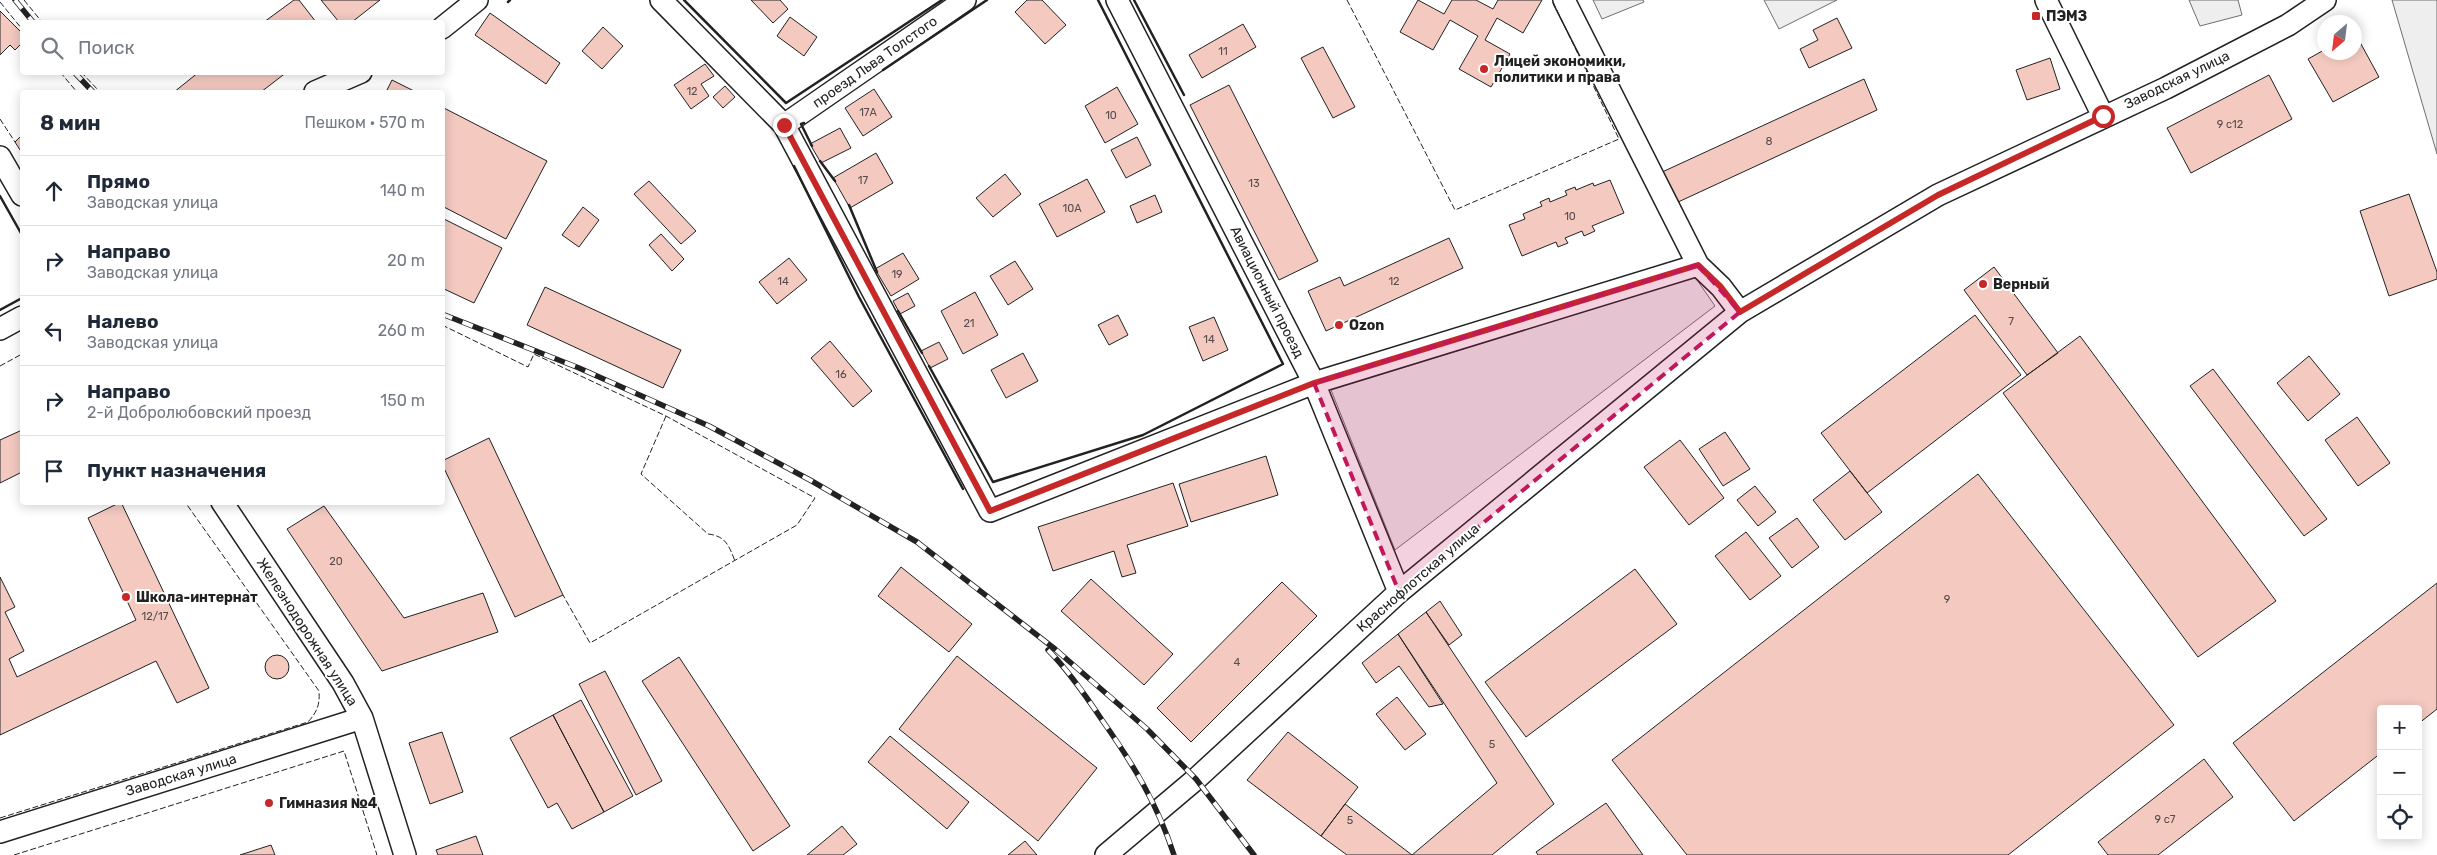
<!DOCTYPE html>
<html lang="ru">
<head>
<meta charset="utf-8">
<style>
	body { margin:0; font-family:Rubik,sans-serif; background:#f2f2f3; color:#1f2937 }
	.controls { position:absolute; right:15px; bottom:15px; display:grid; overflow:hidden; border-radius:5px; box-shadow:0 2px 12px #0003 }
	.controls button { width:45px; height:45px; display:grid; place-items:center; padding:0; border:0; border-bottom:1px solid #e0e1e3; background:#fff; color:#1f2937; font:25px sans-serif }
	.compass { position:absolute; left:2317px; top:15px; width:45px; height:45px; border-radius:50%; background:#fff; box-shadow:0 2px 12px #0003; rotate:208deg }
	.stop { position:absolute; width:15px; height:15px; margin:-11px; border:4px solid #c62828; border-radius:50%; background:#fff }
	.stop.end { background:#c62828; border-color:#fff; box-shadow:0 1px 5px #0008 }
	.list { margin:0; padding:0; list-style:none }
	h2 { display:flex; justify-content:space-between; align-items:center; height:65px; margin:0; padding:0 20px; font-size:21px }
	h2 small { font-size:16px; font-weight:400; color:#747a83 }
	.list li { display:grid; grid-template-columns:32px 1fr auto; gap:15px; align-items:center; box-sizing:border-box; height:70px; padding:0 20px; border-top:1px solid #e0e1e3 }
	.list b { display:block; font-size:19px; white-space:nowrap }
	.list p { margin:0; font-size:16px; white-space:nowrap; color:#747a83 }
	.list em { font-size:16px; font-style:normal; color:#747a83 }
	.icon { flex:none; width:28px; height:28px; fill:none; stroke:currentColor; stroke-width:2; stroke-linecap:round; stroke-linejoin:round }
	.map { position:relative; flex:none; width:2437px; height:855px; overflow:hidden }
	.search { position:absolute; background:#fff; box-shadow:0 2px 12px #0003; left:20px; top:20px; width:425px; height:55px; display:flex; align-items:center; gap:12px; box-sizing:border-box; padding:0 18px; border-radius:5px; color:#747a83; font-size:19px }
	.panel { position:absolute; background:#fff; box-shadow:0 2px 12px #0003; left:20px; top:90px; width:425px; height:415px; border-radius:5px }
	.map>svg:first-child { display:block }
	.green { fill:#eee; stroke:#6f6f6f }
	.building { fill:#f3c9c0; stroke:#222 }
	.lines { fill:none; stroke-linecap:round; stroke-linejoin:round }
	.minor-casing { stroke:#222; stroke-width:24 }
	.minor { stroke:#fff; stroke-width:21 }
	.rail-casing { stroke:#222; stroke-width:5.5 }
	.rail { stroke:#fff; stroke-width:4; stroke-dasharray:11; stroke-linecap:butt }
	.fence { stroke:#222; stroke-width:1; stroke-dasharray:6 2.5; stroke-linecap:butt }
	.wall { stroke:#222; stroke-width:2.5 }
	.route { stroke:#c62828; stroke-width:6 }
	.marked { fill:#c2185b; fill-opacity:0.2; stroke:#c2185b; stroke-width:4; stroke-dasharray:10 6; stroke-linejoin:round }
	.poi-dot { fill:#c62828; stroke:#fff; stroke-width:2 }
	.labels { text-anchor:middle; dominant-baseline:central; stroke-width:4; stroke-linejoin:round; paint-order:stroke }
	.number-label { font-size:11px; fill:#564c4a }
	.poi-label { font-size:14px; font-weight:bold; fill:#222; stroke:#fff; text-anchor:start }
	.street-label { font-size:14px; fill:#222; stroke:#fff }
</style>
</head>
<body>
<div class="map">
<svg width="2437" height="855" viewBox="0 0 2437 855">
	<rect width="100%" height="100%" fill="#fff"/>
	<path class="green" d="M1593 0H1643L1644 2 1602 19Z
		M1764 0H1837L1779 29Z
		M2189 0H2238L2242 15 2200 26Z
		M2392 0H2437V154Z
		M1695 277 1715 306 1395 550 1331 390Z"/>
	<path class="building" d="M294 0H299L316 22H264Z
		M321 0H380L352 22H339Z
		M751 0H780L788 9 773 23Z
		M1027 0H1042L1066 25 1045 44 1015 12Z
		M1418 0 1444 14 1452 0H1476L1493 9 1498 0H1542L1523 33 1497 18 1485 40 1510 54 1491 87 1459 69 1478 36 1450 20 1433 50 1400 32Z
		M0 11 22 33V43L15 50 10 45 0 55Z
		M490 13 560 63 546 84 475 35Z
		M790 17 817 37 804 56 777 36Z
		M1837 18 1852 48 1809 68 1800 49 1818 40 1813 30Z
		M1243 24 1256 47 1202 78 1189 55Z
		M603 27 623 46 602 69 582 51Z
		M2355 33 2379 77 2333 102 2308 59 2324 50V52H2354Z
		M1323 47 1355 107 1333 118 1301 58Z
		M2050 58 2060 89 2027 100 2016 70Z
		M705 64 714 76 701 84 709 96 691 109 674 85Z
		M199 72H287L261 92H174Z
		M2269 75 2292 119 2191 173 2167 128Z
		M1864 79 1877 110 1676 203 1660 173Z
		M392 80 416 92H386Z
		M1229 85 1318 261 1279 280 1190 105Z
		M725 86 735 97 723 108 713 97Z
		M1117 87 1138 124 1105 143 1085 106Z
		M874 89 892 117 863 136 845 108Z
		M442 107 547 161 506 239 442 206Z
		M840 128 851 148 821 163 810 144Z
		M22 135V153L15 142Z
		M1137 137 1151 165 1126 178 1111 150Z
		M876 153 893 183 850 208 833 178Z
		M1005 174 1021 194 993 217 976 198Z
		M1087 179 1105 212 1057 237 1039 204Z
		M1610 180 1624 213 1592 226 1595 231 1584 236 1582 231 1565 238 1568 243 1558 247 1556 242 1522 256 1509 225 1525 219 1523 214 1542 206 1540 202 1549 198 1550 202 1567 195 1565 191 1575 187 1576 190 1593 183 1594 186Z
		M649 181 696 231 681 244 634 194Z
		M2409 194 2437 272V279L2389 296 2360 211Z
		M1155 195 1162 212 1137 223 1130 206Z
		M583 207 599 220 579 247 562 235Z
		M442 218 502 248 474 303 442 288Z
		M661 234 684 259 672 271 649 245Z
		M1449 238 1463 268 1326 331 1308 291 1340 277 1344 286Z
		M903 253 919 279 891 296 875 269Z
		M789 258 807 280 777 304 759 282Z
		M1015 261 1033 289 1008 305 990 276Z
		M1994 267 2058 353 2027 375 1964 290Z
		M545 287 681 350 663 388 527 325Z
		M975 292 998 335 963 354 941 311Z
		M908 293 915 306 900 314 893 301Z
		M1118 315 1128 335 1109 345 1098 325Z
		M1975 315 2021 375 1867 493 1821 433Z
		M1214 317 1228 350 1203 361 1189 327Z
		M2080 336 2276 601 2198 657 2003 393Z
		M830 341 872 391 853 407 811 358Z
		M939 342 948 359 930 368 921 351Z
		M1023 353 1038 381 1006 398 991 370Z
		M2309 356 2340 394 2308 421 2277 383Z
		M2213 369 2327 519 2304 536 2190 386Z
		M2357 417 2390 463 2358 486 2325 440Z
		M22 430V472L0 483V440Z
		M1725 432 1750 469 1723 486 1699 449Z
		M489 438 563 595 515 617 442 464V461Z
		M1680 440 1724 498 1689 525 1644 467Z
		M1266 456 1278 495 1191 522 1179 484Z
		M1850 471 1882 512 1845 540 1813 500Z
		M1978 474 2174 725 2008 855H1687L1612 760Z
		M1173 483 1188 526 1127 545 1136 573 1122 577 1114 551 1053 571 1038 527Z
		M1755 486 1776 512 1758 526 1737 500Z
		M121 502 209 688 177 703 156 661 0 735V577L15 607 5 612 24 651 9 659 17 677 136 620 88 518Z
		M324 506 404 618 483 593 498 632 382 671 287 529Z
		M1797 518 1819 547 1792 568 1769 538Z
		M1746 532 1781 576 1750 600 1715 556Z
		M901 567 972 624 949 652 878 596Z
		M1635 569 1677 624 1526 737 1485 682Z
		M1091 579 1173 654 1144 685 1061 611Z
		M1282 582 1317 616 1191 742 1157 708Z
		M2437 583V709L2418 724V709H2381V753L2294 821 2233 743Z
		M1440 601 1462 635 1449 645 1426 612Z
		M1426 612 1554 804 1492 855H1412L1497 783 1398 634Z
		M1398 634 1443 704 1429 707 1399 666 1376 683 1362 663Z
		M265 667a12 12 0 1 1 24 0a12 12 0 1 1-24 0Z
		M957 656 1097 768 1038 841 899 729Z
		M679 657 790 826 753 851 642 681Z
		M605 671 662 781 636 795 579 684Z
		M1397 697 1426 734 1405 750 1376 714Z
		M581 700 633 796 604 812 553 715Z
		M553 715 604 812 572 829 557 803 548 808 510 738Z
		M442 732 463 792 430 804 409 743Z
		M1288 732 1358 787 1321 836 1247 780Z
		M890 736 969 802 947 829 868 762Z
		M2204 759 2233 797 2158 855H2108L2098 842Z
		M1606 803 1643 855H1538L1536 852Z
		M1345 804 1412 855H1347L1321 836Z
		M842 826 857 844 843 855H807Z
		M476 836 483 855H438L436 850Z
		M1025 841 1037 855H1008Z
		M271 845 275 855H240Z"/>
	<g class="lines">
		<defs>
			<path id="minor" d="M661 0 784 125 990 511 1314 383 1698 265 1721 287 1740 312
				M1117 0 1314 383 1399 592
				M1564 0 1698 265
				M2046 0 2103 116
				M442 28 477 0
				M315 92 361 72
				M784 125 965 0
				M0 157 22 195
				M0 329 22 317
				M222 502 343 683 362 718 405 855
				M0 832 362 718
				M1106 855 1196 779 1399 592 1740 312 1938 195 2166 88 2288 25 2325 0"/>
		</defs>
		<use href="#minor" class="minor-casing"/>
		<use href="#minor" class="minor"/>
		<defs>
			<path id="rail" d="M15 0 33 22
				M74 72 93 92
				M442 314 579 368 709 426 810 480 917 542 1055 649 1147 729 1196 779 1254 855
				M1048 650C1068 670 1086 696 1102 720 1133 764 1157 803 1174 855"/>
		</defs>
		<use href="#rail" class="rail-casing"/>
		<use href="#rail" class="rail"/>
		<path class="fence" d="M24 0 42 22
			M1347 0 1455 210 1619 139 1552 0
			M0 2 22 29
			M60 72 77 92
			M81 72 100 92
			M0 119 15 142
			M442 325 528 367 534 354 666 416 815 498 797 525 590 643 563 595
			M0 366 22 354
			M666 416 641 474 708 534C726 536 729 546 735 561
			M0 818 308 722C317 712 320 705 319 691L185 502
			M14 855 344 751 377 855"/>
		<path class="wall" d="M684 0 786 103 942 0
			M1134 0 1184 95
			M508 2 510 0
			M883 70 987 0
			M804 123 801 124 812 146
			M820 161 835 181
			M794 166 859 297 963 489
			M0 196 22 235
			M849 205 877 272
			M0 310 22 298
			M898 311 922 353
			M929 366 993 482 1143 435 1283 364 1098 0"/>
	</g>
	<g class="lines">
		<path class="route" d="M784 125 990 511 1314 383 1698 265 1721 287 1740 312 1938 195 2103 116"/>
	</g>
	<path class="marked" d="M1698 265 1740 312 1399 592 1314 383Z"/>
	<g class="poi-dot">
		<rect x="2031" y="11" width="10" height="10" rx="2.5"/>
		<circle cx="1484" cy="69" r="5"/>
		<circle cx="1983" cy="284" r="5"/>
		<circle cx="1339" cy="325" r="5"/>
		<circle cx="126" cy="597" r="5"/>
		<circle cx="269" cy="803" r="5"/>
	</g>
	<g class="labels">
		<g class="number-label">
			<text x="1223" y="51">11</text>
			<text x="692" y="91">12</text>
			<text x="868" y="112">17А</text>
			<text x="1111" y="115">10</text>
			<text x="2230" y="124">9 с12</text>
			<text x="1769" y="141">8</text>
			<text x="863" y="180">17</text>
			<text x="1254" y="183">13</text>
			<text x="1072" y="208">10А</text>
			<text x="1570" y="216">10</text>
			<text x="897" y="274">19</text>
			<text x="783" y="281">14</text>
			<text x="1394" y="281">12</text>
			<text x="2011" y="321">7</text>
			<text x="969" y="323">21</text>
			<text x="1209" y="339">14</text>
			<text x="841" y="374">16</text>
			<text x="336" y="561">20</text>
			<text x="1947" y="599">9</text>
			<text x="155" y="616">12/17</text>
			<text x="1237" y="662">4</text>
			<text x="1492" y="744">5</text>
			<text x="2165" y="819">9 с7</text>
			<text x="1350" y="820">5</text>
		</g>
		<g class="poi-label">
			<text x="2046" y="16">ПЭМЗ</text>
			<text x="1494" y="61">Лицей экономики,<tspan x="1494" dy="16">политики и права</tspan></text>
			<text x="1993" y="284">Верный</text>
			<text x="1349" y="325">Ozon</text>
			<text x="136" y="597">Школа-интернат</text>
			<text x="279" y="803">Гимназия №4</text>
		</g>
		<g class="street-label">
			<text transform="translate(875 62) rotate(-35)">проезд Льва Толстого</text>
			<text transform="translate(2177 80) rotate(-26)">Заводская улица</text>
			<text transform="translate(1267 292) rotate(63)">Авиационный проезд</text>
			<text transform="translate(1418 578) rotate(-41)">Краснофлотская улица</text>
			<text transform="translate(307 632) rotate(57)">Железнодорожная улица</text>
			<text transform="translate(181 775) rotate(-17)">Заводская улица</text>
		</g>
	</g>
</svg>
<div class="controls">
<button>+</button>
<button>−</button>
<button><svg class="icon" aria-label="locate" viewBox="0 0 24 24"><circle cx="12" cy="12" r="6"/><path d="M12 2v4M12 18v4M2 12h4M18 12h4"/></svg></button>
</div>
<svg class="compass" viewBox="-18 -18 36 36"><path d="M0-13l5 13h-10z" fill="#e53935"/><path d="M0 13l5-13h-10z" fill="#747a83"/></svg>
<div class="stop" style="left:2103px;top:116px"></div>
<div class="stop end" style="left:784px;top:125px"></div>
<div class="search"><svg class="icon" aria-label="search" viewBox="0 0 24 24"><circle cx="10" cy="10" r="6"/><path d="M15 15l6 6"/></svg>Поиск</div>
<section class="panel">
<h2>8 мин<small>Пешком · 570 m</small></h2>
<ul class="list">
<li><svg class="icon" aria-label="ahead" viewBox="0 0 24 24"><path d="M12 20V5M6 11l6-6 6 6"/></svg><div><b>Прямо</b><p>Заводская улица</p></div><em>140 m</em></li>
<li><svg class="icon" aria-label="right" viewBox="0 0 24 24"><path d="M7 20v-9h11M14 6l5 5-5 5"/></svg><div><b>Направо</b><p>Заводская улица</p></div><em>20 m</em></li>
<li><svg class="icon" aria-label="left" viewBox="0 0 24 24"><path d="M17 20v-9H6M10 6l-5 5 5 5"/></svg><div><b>Налево</b><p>Заводская улица</p></div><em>260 m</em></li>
<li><svg class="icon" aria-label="right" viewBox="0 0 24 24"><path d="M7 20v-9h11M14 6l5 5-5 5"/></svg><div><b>Направо</b><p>2-й Добролюбовский проезд</p></div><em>150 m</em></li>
<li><svg class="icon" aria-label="arrive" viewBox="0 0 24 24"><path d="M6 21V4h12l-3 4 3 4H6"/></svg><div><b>Пункт назначения</b></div></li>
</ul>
</section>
</div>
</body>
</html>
